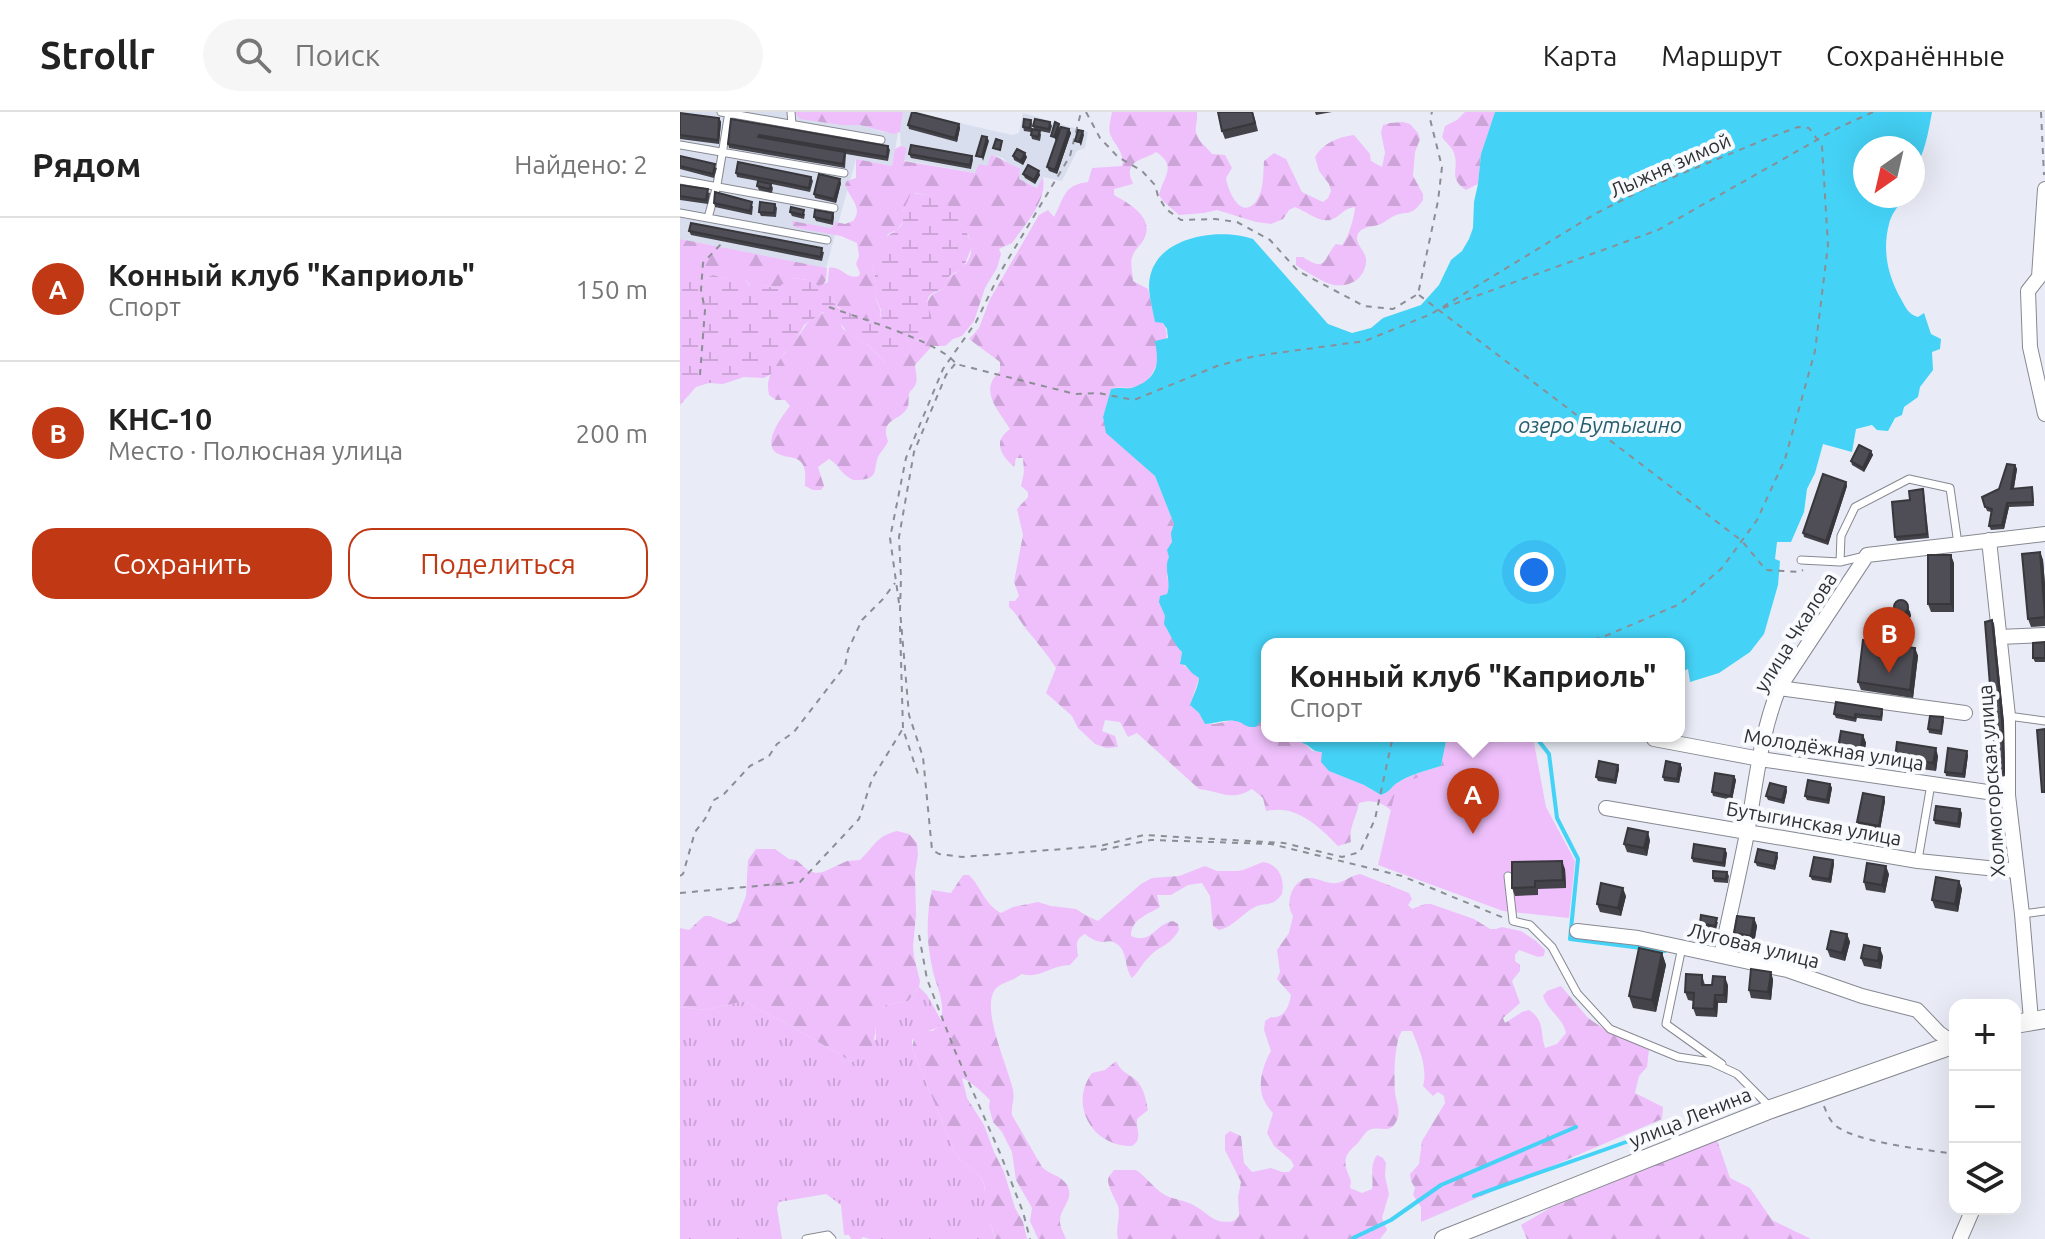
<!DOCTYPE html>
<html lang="ru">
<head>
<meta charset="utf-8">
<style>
	body { margin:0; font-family:Ubuntu,sans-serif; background:#f6f6f6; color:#222 }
	.controls { position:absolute; right:24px; bottom:24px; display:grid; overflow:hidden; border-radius:16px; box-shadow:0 8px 32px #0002 }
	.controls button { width:72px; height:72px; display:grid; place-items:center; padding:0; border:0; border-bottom:2px solid #e0e0e0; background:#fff; color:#222; font:40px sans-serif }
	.compass { position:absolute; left:1173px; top:24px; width:72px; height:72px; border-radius:50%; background:#fff; box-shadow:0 8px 32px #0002; rotate:214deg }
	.you { position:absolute; left:854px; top:460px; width:28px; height:28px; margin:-20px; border:6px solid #fff; border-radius:50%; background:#1a73e8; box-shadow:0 0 0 12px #1a73e833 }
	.badge { display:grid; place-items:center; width:52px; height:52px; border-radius:50%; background:#c13815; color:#fff; font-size:26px; font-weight:700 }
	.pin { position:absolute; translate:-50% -66px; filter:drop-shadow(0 2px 4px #0008) }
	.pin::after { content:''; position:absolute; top:42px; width:28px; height:24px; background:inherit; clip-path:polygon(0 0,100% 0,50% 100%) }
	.popup { position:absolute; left:581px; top:526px; width:424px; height:104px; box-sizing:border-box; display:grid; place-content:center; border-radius:16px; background:#fff; filter:drop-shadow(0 2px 6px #0005); font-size:26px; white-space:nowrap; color:#767676 }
	.popup b { font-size:30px; color:#222 }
	.popup::after { content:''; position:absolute; left:50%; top:100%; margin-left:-16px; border:16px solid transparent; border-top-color:#fff }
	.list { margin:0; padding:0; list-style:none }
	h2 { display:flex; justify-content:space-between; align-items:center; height:104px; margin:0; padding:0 32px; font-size:34px }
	h2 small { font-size:26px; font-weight:400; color:#767676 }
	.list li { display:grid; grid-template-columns:52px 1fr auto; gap:24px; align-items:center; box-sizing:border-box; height:144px; padding:0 32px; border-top:2px solid #e0e0e0 }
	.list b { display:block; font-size:30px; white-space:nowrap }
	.list p { margin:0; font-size:26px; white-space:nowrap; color:#767676 }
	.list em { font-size:26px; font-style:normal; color:#767676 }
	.actions { display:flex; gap:16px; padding:24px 32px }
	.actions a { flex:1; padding:18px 0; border:2px solid #c13815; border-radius:24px; text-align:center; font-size:28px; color:#c13815 }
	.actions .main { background:#c13815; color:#fff }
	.icon { flex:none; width:44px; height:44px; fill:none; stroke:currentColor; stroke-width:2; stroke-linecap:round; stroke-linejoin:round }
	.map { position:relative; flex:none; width:1365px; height:1127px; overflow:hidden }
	header { display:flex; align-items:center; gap:48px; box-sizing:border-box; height:112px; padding:0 40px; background:#fff; border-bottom:2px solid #e0e0e0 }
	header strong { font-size:38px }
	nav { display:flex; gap:44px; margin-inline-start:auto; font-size:28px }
	.search { width:560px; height:72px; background:#f6f6f6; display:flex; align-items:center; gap:20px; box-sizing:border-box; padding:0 28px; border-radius:44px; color:#767676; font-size:30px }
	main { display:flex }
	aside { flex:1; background:#fff }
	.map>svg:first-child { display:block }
	.built { fill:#d8deee }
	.grass { fill:url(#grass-tufts) }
	.forest { fill:url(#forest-firs) }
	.wetland { fill:url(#wetland-marsh) }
	.garden { fill:#eebffb }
	.water { fill:#44d2f6 }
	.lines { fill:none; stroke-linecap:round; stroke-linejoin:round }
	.stream { stroke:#44d2f6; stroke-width:4 }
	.service-casing { stroke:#868991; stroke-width:9 }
	.minor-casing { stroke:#868991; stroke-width:16 }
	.tertiary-casing { stroke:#868991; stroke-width:20 }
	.path { stroke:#8c8e95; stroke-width:2; stroke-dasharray:6 6; stroke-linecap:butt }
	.service { stroke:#fff; stroke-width:7 }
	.minor { stroke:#fff; stroke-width:14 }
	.tertiary { stroke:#fff; stroke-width:18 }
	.wall { fill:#44434a }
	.shaded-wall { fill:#37373c }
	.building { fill:#4f4e56; stroke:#37373c; stroke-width:2 }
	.labels { text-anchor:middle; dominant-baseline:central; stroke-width:8; stroke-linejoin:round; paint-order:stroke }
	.street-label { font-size:20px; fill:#2f3034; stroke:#f8fafd }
	.water-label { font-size:22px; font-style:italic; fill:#265e6d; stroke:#f8fafd }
</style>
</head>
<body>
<header>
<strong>Strollr</strong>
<div class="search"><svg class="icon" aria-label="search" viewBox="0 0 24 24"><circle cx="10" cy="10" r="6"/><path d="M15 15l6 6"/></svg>Поиск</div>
<nav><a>Карта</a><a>Маршрут</a><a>Сохранённые</a></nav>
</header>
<main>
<aside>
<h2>Рядом<small>Найдено: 2</small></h2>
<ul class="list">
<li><span class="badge">A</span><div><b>Конный клуб &quot;Каприоль&quot;</b><p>Спорт</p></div><em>150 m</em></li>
<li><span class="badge">B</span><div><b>КНС-10</b><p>Место · Полюсная улица</p></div><em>200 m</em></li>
</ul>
<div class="actions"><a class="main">Сохранить</a><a>Поделиться</a></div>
</aside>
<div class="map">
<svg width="1365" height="1127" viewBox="0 0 1365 1127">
	<defs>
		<pattern id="grass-tufts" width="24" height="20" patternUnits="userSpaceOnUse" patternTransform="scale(2)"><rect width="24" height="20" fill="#eebffb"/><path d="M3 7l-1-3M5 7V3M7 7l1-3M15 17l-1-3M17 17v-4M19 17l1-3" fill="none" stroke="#cca4d8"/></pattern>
		<pattern id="forest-firs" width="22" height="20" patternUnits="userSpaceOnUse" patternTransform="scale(2)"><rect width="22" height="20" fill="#eebffb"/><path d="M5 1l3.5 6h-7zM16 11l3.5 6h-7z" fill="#cca4d8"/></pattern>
		<pattern id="wetland-marsh" width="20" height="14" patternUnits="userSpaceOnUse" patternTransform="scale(2)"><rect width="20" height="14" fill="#eebffb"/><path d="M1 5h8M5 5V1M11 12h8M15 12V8" fill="none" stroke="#cca4d8"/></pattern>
	</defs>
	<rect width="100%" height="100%" fill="#e9ecf6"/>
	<path class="built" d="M0 0H114L130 8 157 12 180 13 203 20 218 21 212 54 176 47 146 156 0 127Z
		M223 0H232L332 23 339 21 343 1 408 20 405 36 397 39 382 69 363 65 358 76 339 67 340 56 330 53 323 46 311 43 307 54 296 61 224 48 227 37 221 34 220 20Z"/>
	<path class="grass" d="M239 875 247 883 261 908C257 918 254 917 246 919 241 921 236 925 232 928V936L274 1039C281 1051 293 1055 301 1066 307 1076 304 1085 306 1097 308 1107 312 1116 315 1127H190L183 1125 181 1127H171L169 1123H164L161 1093 146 1082 99 1090 97 1096 102 1127H0V895L26 898 65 889 77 897 108 912 172 950 196 927C195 912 196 904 205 893L228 889Z"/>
	<path class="forest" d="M114 0H223L220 20 213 22 180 13H162L120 7Z
		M432 0H517C518 8 515 13 516 20 518 30 527 35 532 42L545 43 552 56 546 66C548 79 561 110 577 88 584 77 583 62 584 49L594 41 606 47 622 80 643 90 648 86 651 79 649 72 639 59 635 45C643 31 658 25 674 23L690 42 691 49 702 55 705 41 701 20 703 13 710 11 723 10 730 12 738 21 740 27 735 40 733 64 743 82V88C730 107 727 97 712 105 708 107 705 110 701 112 696 114 689 114 683 117 679 119 677 122 677 127 678 135 687 141 686 150 684 172 660 179 643 169 634 164 624 159 616 153V145H623C648 162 643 145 656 132L662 133C668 127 675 103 675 95 667 96 664 99 658 104 643 116 629 100 615 95L609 98 603 107 591 112 576 110 537 98 524 101 499 103 483 89 479 83C483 65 498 54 476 40 469 46 451 47 450 59 449 64 452 68 453 72L434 77V83C450 92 475 106 464 127 461 133 455 137 453 143 449 151 453 161 453 169L468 177 475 209 483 211C491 224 484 233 479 246 474 259 470 270 456 275 448 277 439 274 431 277L423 305 427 321 475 364 494 412 487 465 490 474 487 482 484 484 482 497 485 504 486 516 502 540 500 550 519 566 510 593 519 601 525 612H534L554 608 584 610 587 612V624C606 624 619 624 632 639L642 640 649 659 684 673 701 683C710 680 710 676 717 671 728 663 748 658 761 654L767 624H779L765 664 713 700C702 690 693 687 679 691 677 704 668 717 671 730L658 734C639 714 616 692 586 699L583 686 572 677C551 690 539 679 519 677L457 621 448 625 440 610 425 608 422 619 435 624 438 635 426 636 415 632 398 616 392 604 366 581 376 556C367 542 357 530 346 517 340 509 337 502 329 495V489H335L339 484 334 470 343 423 337 397 348 385V380L341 374 344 360 343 346H336L334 355C321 343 312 330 330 317 318 297 298 279 320 259V250L289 227 299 216 310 187 359 103 368 98 374 105C385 85 383 73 408 70L412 56 442 54C445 40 435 34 430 22 428 15 431 7 432 0Z
		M785 0H815L801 42 798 72 786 78C767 66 780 57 774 41 772 35 766 31 762 25L765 14 777 8Z
		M221 34 227 36 224 49 295 61 299 52 307 54 311 43C322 46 329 53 340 56L339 67 357 76 363 65C367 88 348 109 335 127L332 131 319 137 321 142 317 156 305 176 294 209 282 224 273 227 265 234H252L235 253C235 258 238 266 236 271 235 276 230 278 229 282 228 286 229 291 228 294 222 310 199 305 208 329 206 335 201 339 198 345 193 359 199 366 180 368 173 368 174 369 168 365 160 360 158 352 149 347L138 355 144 374 141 378H133L125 374C125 365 127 356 120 349 114 344 108 346 101 343 78 336 102 304 110 294L105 288H96L89 283C84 262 99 247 112 233 126 217 123 208 147 199L152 200 159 208 163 217 188 233 206 251C222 249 228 244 234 229 243 228 246 220 250 213 247 195 242 184 264 177 267 160 275 165 284 154 304 133 278 102 260 89 252 83 245 83 236 81L229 86 228 91 223 99V110L217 118 208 122 193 154 197 179 195 184C198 195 206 202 195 211 172 204 148 198 148 170 148 165 149 161 149 156 161 153 166 168 179 164L180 161 176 152 179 144 177 131 161 124 117 116 113 114 112 109 150 116 154 114 155 110 165 112 173 109C184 96 169 86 165 72L167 69 176 66V47L212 54 215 37Z
		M0 127 147 156 146 168 143 173 139 174 127 168 114 166 96 177 83 173H70L60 163 46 166 33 163 24 167H19L11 163 0 151Z
		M217 719 229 722 237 731 238 743 235 760 236 803 233 834 234 845 240 869 239 875 228 889 205 893C186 916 207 937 172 950L108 912 77 897 65 889 26 898 0 895V816L9 818 24 804H30L50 812 56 809 66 784 68 748 76 737H95L109 747 116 748 129 759 136 761 143 760 167 749 180 748C194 735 196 724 217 719Z
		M583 750C599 752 605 767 602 782 591 797 585 789 573 796 561 803 553 815 539 818L533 814 530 784 522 771 508 773 491 783H477L480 795C467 803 451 807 451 824 472 833 475 812 493 809L498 812 499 818C489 835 480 833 469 845 462 851 459 860 452 866 444 856 448 837 435 831 430 828 429 830 423 830 416 830 410 826 405 822 394 828 397 833 398 844L390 853C368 854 361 867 341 862 333 870 319 870 314 879 302 901 328 954 333 978 335 987 331 994 332 1003L362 1055C369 1063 380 1062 387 1073 395 1088 380 1095 380 1109 380 1116 384 1121 386 1127H358L350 1109 352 1096 336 1068 332 1040 322 1020 313 1010 309 995 310 988C303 981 291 969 282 966L287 986 304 1013 314 1040 324 1060 335 1096 343 1110 347 1127H315C313 1116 307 1107 305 1097 303 1085 308 1076 301 1066 293 1055 281 1051 274 1039L232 936 235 921 240 917 253 919C271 904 258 878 253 860 251 850 249 839 248 828 247 811 248 795 252 778L271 781 283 763H289C302 776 304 792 321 801L333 795 358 790 371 794 396 797 407 804 418 809 461 772 472 766 499 764 525 754 537 759H557L563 758Z
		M680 762 729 781 732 787 728 793 732 797 745 792H751L794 807 810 817H816L822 815 841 819 856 829 865 838 864 844 858 845 839 838 835 843V849L840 853V859L832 869 840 891 823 906 825 911 842 900 849 898C865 908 860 921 865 936L877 932 886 921C883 906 868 899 863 884L867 879 881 874 908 906 924 917 969 938 967 955 959 964 955 981 983 995 982 1007 741 1110V1095L733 1083 735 1076 731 1069 730 1062 739 1052 742 1029 765 991 764 984 758 980 753 984 743 974C748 956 739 936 732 919H722C714 930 714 966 715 980 716 991 722 999 716 1010 709 1023 700 1013 689 1018 684 1021 681 1028 677 1032 661 1045 664 1052 671 1069L670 1076 682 1081 692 1077C694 1065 689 1054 697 1043L703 1046 706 1051 705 1064 709 1082 702 1106 707 1118 700 1127H438C435 1116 441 1105 438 1094 435 1086 429 1078 428 1069 428 1064 431 1062 434 1058H456C467 1065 473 1076 485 1083 494 1088 506 1088 515 1094 530 1102 533 1113 554 1109L559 1104 558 1085 561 1070 545 1038V1023L550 1019 561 1024 564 1051 572 1060 591 1056 602 1060H609L614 1054 611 1048 594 1034 587 1021 593 1001C590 998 587 994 585 990 576 976 583 952 591 939L584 918 585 909 591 905C604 907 609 895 611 883L597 867 600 860 597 838 609 821 613 804C604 791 613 764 632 766 640 767 647 772 657 771 665 770 671 763 680 762Z
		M436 949C441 960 447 961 455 967 464 975 466 988 468 998L457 1007C456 1019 463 1027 452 1034 413 1035 388 993 412 961L425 958Z
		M1037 1028 1050 1066 1070 1076 1092 1108 1131 1127H847L841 1113 870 1096Z"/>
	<path class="wetland" d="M231 81 255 84 280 102 292 134 283 157C270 163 268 162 264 177 238 184 250 193 252 209 249 218 243 227 234 229 230 241 220 253 206 251L188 233 167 220 152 200H143L124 213 114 232 104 241 91 262 84 266 64 265 43 272 29 271 16 275 0 293V151L15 165 24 167 33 163 46 166 53 159 58 160 69 173H83L96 177 108 168 114 166 127 168 139 174 148 170 153 189 158 196 195 211 201 204V198L195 184 197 179 193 154 205 126C209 122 217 119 221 114 226 105 220 110 223 100 225 94 229 87 231 81Z"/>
	<path class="garden" d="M774 624H849L854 631 866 695 895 749 889 806 823 799 698 753 717 672 762 658Z"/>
	<path class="water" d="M815 0H1252C1248 22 1245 41 1233 60V36H1185V84H1225C1219 93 1211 102 1209 112 1202 139 1208 164 1221 187 1226 196 1228 202 1238 205L1244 201 1251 222 1261 227 1260 237 1252 240 1253 258 1240 275 1238 285 1224 295 1222 303 1215 306 1208 319 1197 318 1192 313 1176 317 1172 340 1143 332 1135 361 1127 377 1124 400 1111 430H1097L1095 447 1100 449 1098 473 1084 522 1070 540 1039 561 1010 570 1008 557 999 561V532H587V612L581 609 576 615C564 616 564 610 555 609 546 607 534 612 525 612L519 601 510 593C513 584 518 575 519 566L512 561 505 553 500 552 502 540C494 532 490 522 484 512L485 504 479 490 480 484 487 482C492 470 483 457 489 445L487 438 492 430 491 421 494 412 475 364 426 321 423 305 431 277C439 275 443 277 451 276 454 276 460 272 463 271 480 260 478 246 475 229L488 226 487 217 483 211 475 210C472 193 466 177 471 161 482 123 542 116 573 127L648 212 672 221 691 216 703 206 741 193 759 173 771 148 782 139 789 127 793 116 794 90 798 72 801 42Z
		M613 624H767L761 654C748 658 728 663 717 671 710 676 710 680 701 683L684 673 649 659 641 650 642 640C632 640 633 636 625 632 620 629 617 629 613 624Z"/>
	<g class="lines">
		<path class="stream" d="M855 624 869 642 877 706 898 747 890 827 985 839
			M794 1084C861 1059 928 1038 994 1012
			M673 1126 711 1108 761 1073 896 1015"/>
		<defs>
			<path id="service" d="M41 0 201 28
				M111 0 112 12
				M0 33 164 61
				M0 68 154 96
				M0 101 147 128
				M28 106 37 73 49 0
				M1121 448 1160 450 1185 444
				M1160 450 1161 424 1175 395 1229 367 1270 376 1278 432
				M1328 604 1365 609
				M1238 748 1251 672
				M828 764 833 809 850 813 872 835 897 881 930 917 998 945 1031 950 1057 962 1090 995
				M1342 802 1365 799
				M1002 835 986 912 1042 952
				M126 1127 148 1123 152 1127"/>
			<path id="minor" d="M1365 77 1359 165 1348 179 1350 235 1365 302
				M1309 428 1328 604V683L1342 802 1351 908
				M1319 525 1365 523
				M1099 576 1285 601
				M974 627 1080 647 1328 683
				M926 696 1238 749 1337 759
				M897 819 958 826 1107 858 1182 884 1237 898 1259 921 1275 932
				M1041 843C1050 801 1060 758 1068 716 1076 669 1081 621 1099 576L1187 443 1365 422
				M1280 1127 1293 1097"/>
			<path id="tertiary" d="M1335 912 1365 907
				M764 1127 1091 997 1275 932"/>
		</defs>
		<use href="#service" class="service-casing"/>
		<use href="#minor" class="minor-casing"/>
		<use href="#tertiary" class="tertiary-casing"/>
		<path class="path" d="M406 0 420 26 438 45 462 59 475 73 478 84 486 97 501 108 535 107 557 110 590 128 618 159 684 194 713 197 738 182 758 89 762 55 750 7 752 0
			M1361 0 1364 63
			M739 183 1062 429 1086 458 1119 460 1123 458
			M149 195C176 205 263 231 276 252L395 282 418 281 454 288 537 254 575 244 685 229 751 202 915 102 962 78 1091 25 1118 15 1129 16 1142 34 1148 133 1135 239 1105 347 1077 408 1042 456 1000 492 923 525 898 532
			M763 196 978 118 1158 16 1193 0
			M275 252 266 263 234 340 219 425 221 466 220 498 229 603 243 645 252 738 259 742 282 745 420 734 464 723 604 731 662 745 680 740 695 707 713 624
			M20 263 25 198 21 178 23 151 41 132
			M219 491 210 426 226 346 263 257 296 210 321 159 390 44 401 0
			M220 514 223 617 238 662
			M421 738 471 728 591 732 722 764 824 806
			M0 764 3 762 15 720 25 707 34 688 44 682 70 654 89 644 97 632 114 620 165 554 168 538 182 508 203 487 215 471
			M0 781 120 770 179 707 192 667 222 618
			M239 823 247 867 275 939 320 1041 343 1100 350 1127
			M1144 994C1146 999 1149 1007 1153 1011 1169 1030 1249 1038 1275 1042"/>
		<use href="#service" class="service"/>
		<use href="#minor" class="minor"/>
		<use href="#tertiary" class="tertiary"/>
	</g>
	<path class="wall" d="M573 0 578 19 545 27 542 19Z
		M635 0H652L636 3Z
		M0 1 39 6 41 10 39 32 0 27Z
		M51 7 208 34 210 38 208 49 166 42 165 56 49 36 48 32Z
		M351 8 352 12 351 20 344 19 343 15Z
		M370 10 372 14 370 21 360 19 361 23 360 29 352 27 351 23 354 17 353 14Z
		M279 12 280 16 277 30 229 17 228 13Z
		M389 17 391 21 377 62 369 59 367 55Z
		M229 42 292 44 293 48 291 57 231 46Z
		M0 44 37 56 34 66 0 57Z
		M333 44 347 45 343 53 334 48Z
		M56 61 131 65 133 69 130 80 82 70 91 72 93 76 92 81 79 78 77 74 78 69 57 65Z
		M343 62 360 63 355 72 345 66Z
		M161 71 156 91 135 86 134 82Z
		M0 73 30 81 28 92 0 88Z
		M34 91 73 94 72 103 35 95Z
		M95 92 97 96 96 105 81 104 79 100Z
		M110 100 125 102 124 107 112 104Z
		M153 101 154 105 153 113 136 109 134 105Z
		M9 119 144 140 142 149 11 123Z
		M1191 339 1193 343 1184 360 1172 353 1171 349Z
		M1335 353 1337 357 1334 376 1353 379 1354 394 1329 395 1324 417 1311 418 1309 414 1311 400 1307 399 1302 385 1319 377Z
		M1166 370 1167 374 1148 433 1124 425 1123 421Z
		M1244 381 1249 426 1217 429 1215 425 1230 388Z
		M1360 440 1363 448 1365 473V514L1351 515 1348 507Z
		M1274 451V500H1251L1248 492Z
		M1215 499H1230L1231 504 1228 509 1222 510 1218 507Z
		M1312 508 1314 512 1324 611 1325 664 1318 666 1317 662Z
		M1365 530V550H1355L1353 546Z
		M1235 536 1238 544 1233 586 1181 578 1178 570Z
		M1202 597 1203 601 1202 609 1177 606 1176 610 1156 606 1154 602Z
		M1263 605 1264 609 1262 623 1249 621 1248 617Z
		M1183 623 1186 631 1183 648 1161 644 1158 636Z
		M1288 643 1285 666 1266 664 1265 660Z
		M1258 644 1256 659 1218 654 1215 646Z
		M1000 652 1002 656 999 671 984 669 983 665Z
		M938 653 939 657 936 672 918 669 916 665Z
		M1054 664 1056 668 1052 688 1033 684 1032 680Z
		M1150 672 1152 676 1149 692 1127 688 1125 684Z
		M1106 675 1107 679 1104 692 1088 688 1086 684Z
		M1204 685 1205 689 1200 718 1179 714 1177 710Z
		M1282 701 1280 716 1255 712 1254 708Z
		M970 728 967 744 947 740 944 732Z
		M1047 741 1045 755 1013 750 1012 746Z
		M1098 745 1095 758 1077 754 1075 750Z
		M1153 748 1154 752 1151 771 1132 768 1130 764Z
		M885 757 886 776 858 777V783L835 784 832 776Z
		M1047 760 1049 764 1048 771 1034 770 1033 766Z
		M1209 762 1205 781 1186 778 1184 770Z
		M1279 769 1282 777 1278 800 1255 796 1252 788Z
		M946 784 941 804 920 800 917 792Z
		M1074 806 1077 814 1074 832 1057 829 1054 821Z
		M1038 810 1036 818 1021 815 1020 811Z
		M1167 822 1170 830 1165 849 1150 845 1147 837Z
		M982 841 986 853 976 900 953 896 949 884Z
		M1203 844 1201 857 1184 854 1181 846Z
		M1091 860 1093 868 1091 888 1071 886 1069 878Z
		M1022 863 1025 873H1048L1047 891H1038L1037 905 1016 904 1013 896V889L1008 888 1005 880Z"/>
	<path class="shaded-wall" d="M39 6 41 10 39 32 38 28Z
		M279 12 280 16 277 30 275 26Z
		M379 12 380 16 376 29 374 25Z
		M389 17 391 21 377 62 375 58Z
		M403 19 404 23 401 34 399 30Z
		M307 25 309 29 303 49 302 45Z
		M345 41 347 45 343 53 341 49Z
		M359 59 360 63 355 72 354 68Z
		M160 67 161 71 156 91 154 87Z
		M1191 339 1193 343 1184 360 1183 356Z
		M1335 353 1337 357 1333 381 1331 377Z
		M1166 370 1167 374 1148 433 1146 429Z
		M1327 391 1329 395 1324 417 1322 413Z
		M1360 440 1363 448 1365 473V498Z
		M1271 443 1274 451V500L1271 492Z
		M1227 491 1231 504 1228 509 1225 501Z
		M1312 508 1314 512 1324 611 1325 664 1324 660Z
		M1235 536 1238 544 1233 586 1230 578Z
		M1183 623 1186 631 1183 648 1180 640Z
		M1256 636 1258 644 1256 659 1253 651Z
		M1287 639 1288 643 1285 666 1283 662Z
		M1000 652 1002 656 999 671 997 667Z
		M938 653 939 657 936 672 935 668Z
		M1054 664 1056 668 1052 688 1051 684Z
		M1150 672 1152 676 1149 692 1147 688Z
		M1106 675 1107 679 1104 692 1102 688Z
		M1204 685 1205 689 1200 718 1199 714Z
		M1280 697 1282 701 1280 716 1278 712Z
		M968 720 970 728 967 744 964 736Z
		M1045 737 1047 741 1045 755 1043 751Z
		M1097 741 1098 745 1095 758 1094 754Z
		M1153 748 1154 752 1151 771 1149 767Z
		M882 749 885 757 886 776 883 768Z
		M1206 754 1209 762 1205 781 1202 773Z
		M1279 769 1282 777 1278 800 1275 792Z
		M943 776 946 784 941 804 938 796Z
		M1074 806 1077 814 1074 832 1071 824Z
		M1167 822 1170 830 1165 849 1162 841Z
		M1200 836 1203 844 1201 857 1198 849Z
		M982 841 986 853 976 900 972 888Z
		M1091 860 1093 868 1091 888 1088 880Z
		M1045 865 1048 873 1047 891 1044 883Z
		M1035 883 1038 891 1037 905 1034 897Z"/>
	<path class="building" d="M232 0 279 12 275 26 228 13Z
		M538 0H572L575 11 542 19Z
		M0 1 39 6 38 28 0 23Z
		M51 7 208 34 207 45 79 23 78 25 165 40 163 52 48 32Z
		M344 7 351 8 350 16 343 15Z
		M355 7 370 10 369 17 353 14Z
		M375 10 379 12 374 25 371 24Z
		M381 15 389 17 375 58 367 55Z
		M352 17 360 19 358 25 351 23Z
		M398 18 403 19 399 30 395 29Z
		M302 24 307 25 302 45 296 44Z
		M316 27 322 29 320 38 313 36Z
		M231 33 292 44 290 53 229 42Z
		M337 37 345 41 341 49 333 44Z
		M0 44 35 52 33 62 0 54Z
		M58 50 131 65 129 76 56 61Z
		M348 53 359 59 354 68 343 62Z
		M139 62 160 67 154 87 134 82Z
		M78 69 91 72 90 77 77 74Z
		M0 73 28 77 26 88 0 84Z
		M35 80 72 90 70 99 34 91Z
		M80 90 95 92 94 101 79 100Z
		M111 95 124 98 123 103 110 100Z
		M135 98 153 101 152 109 134 105Z
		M11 111 142 136 141 145 9 119Z
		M1179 333 1191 339 1183 356 1171 349Z
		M1327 352 1335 353 1331 377 1352 375 1353 390 1327 391 1322 413 1309 414 1312 397 1305 395 1302 385 1319 377Z
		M1143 362 1166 370 1146 429 1123 421Z
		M1243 377 1247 422 1215 425 1212 390 1230 388 1229 379Z
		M1360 440 1365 505 1348 507 1342 442Z
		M1248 443H1271V492H1248Z
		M1214 495a7 7 0 1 1 14 0a7 7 0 1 1-14 0Z
		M1312 508 1322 607 1324 660 1317 662 1305 510Z
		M1183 528 1235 536 1230 578 1178 570Z
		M1365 530V546H1353V531Z
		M1156 590 1202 597 1201 605 1175 602V606L1154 602Z
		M1250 604 1263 605 1261 619 1248 617Z
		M1365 617V680H1362L1357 618Z
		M1161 619 1183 623 1180 640 1158 636Z
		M1217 630 1256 636 1253 651 1215 646Z
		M1268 636 1287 639 1283 662 1265 660Z
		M919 649 938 653 935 668 916 665Z
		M986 649 1000 652 997 667 983 665Z
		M1035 661 1054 664 1051 684 1032 680Z
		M1128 668 1150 672 1147 688 1125 684Z
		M1090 671 1106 675 1102 688 1086 684Z
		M1183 681 1204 685 1199 714 1177 710Z
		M1256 694 1280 697 1278 712 1254 708Z
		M948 716 968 720 964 736 944 732Z
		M1014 732 1045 737 1043 751 1012 746Z
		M1078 737 1097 741 1094 754 1075 750Z
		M1134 745 1153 748 1149 767 1130 764Z
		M882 749 883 768 855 769V775L832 776V750Z
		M1187 751 1206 754 1202 773 1184 770Z
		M1033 759 1047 760 1046 767 1033 766Z
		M1256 765 1279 769 1275 792 1252 788Z
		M921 771 943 776 938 796 917 792Z
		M1021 803 1037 806 1035 814 1020 811Z
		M1057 804 1074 806 1071 824 1054 821Z
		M1151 819 1167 822 1162 841 1147 837Z
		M1184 833 1200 836 1198 849 1181 846Z
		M959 836 982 841 972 888 949 884Z
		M1071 857 1091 860 1088 880 1069 878Z
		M1006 862 1022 863V873H1032L1033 864 1045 865 1044 883H1035L1034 897 1013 896 1014 881 1005 880Z"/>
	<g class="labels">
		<g class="street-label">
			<text transform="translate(990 53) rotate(-24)">Лыжня зимой</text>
			<text transform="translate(1115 520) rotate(-58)">улица Чкалова</text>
			<text transform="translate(1154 637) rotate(9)">Молодёжная улица</text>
			<text transform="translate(1311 669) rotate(-94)">Холмогорская улица</text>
			<text transform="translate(1134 711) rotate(10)">Бутыгинская улица</text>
			<text transform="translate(1074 833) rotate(14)">Луговая улица</text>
			<text transform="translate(1010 1005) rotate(-22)">улица Ленина</text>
		</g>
		<g class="water-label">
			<text x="920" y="312">озеро Бутыгино</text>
		</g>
	</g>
</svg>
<div class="controls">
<button>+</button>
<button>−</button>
<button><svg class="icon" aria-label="layers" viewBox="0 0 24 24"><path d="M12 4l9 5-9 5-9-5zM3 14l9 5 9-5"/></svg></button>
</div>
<svg class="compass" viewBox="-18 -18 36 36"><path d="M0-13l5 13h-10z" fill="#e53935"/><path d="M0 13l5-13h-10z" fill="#767676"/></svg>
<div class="you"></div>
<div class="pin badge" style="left:793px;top:722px">A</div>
<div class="popup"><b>Конный клуб &quot;Каприоль&quot;</b>Спорт</div>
<div class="pin badge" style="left:1209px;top:561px">B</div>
</div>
</main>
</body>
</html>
